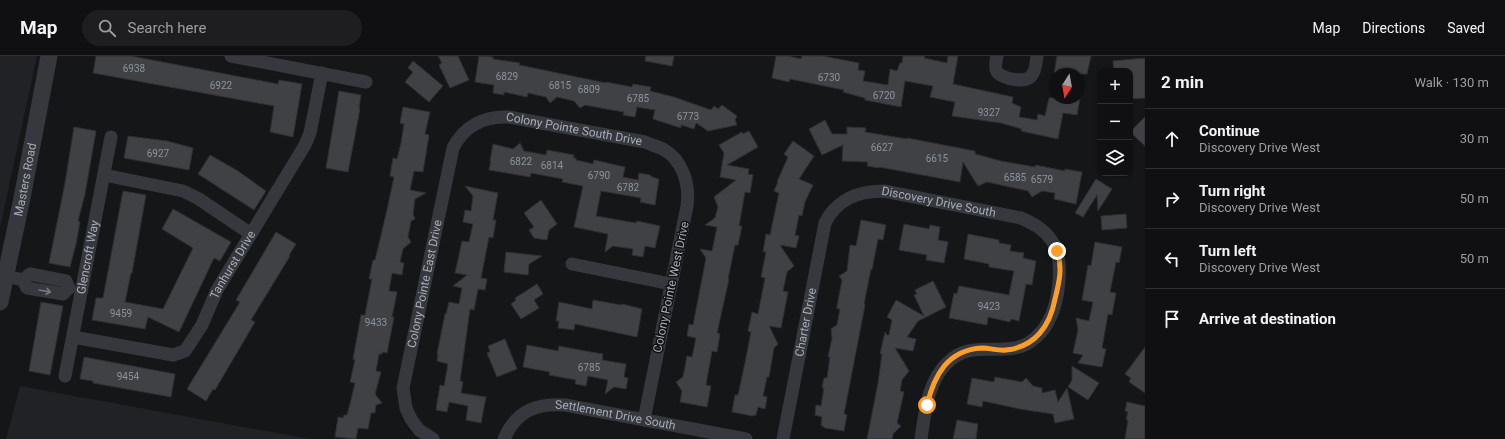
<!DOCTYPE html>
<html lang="en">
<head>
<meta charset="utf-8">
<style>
	body { margin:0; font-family:Roboto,sans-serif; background:#1e1e20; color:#f1f3f6 }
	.controls { position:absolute; right:12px; top:12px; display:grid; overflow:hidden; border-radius:8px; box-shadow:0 1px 3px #0004 }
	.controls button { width:36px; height:36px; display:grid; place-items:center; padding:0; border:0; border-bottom:1px solid #303032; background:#101012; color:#f1f3f6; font:20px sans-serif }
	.compass { position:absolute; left:1049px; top:12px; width:36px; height:36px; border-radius:50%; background:#101012; box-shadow:0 1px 3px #0004; rotate:191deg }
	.stop { position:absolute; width:12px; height:12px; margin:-9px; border:3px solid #fe9d27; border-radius:50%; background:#fff }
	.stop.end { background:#fe9d27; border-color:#fff; box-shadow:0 1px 4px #0008 }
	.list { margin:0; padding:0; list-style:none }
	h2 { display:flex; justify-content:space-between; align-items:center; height:52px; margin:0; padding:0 16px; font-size:17px }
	h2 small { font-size:13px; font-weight:400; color:#9c9d9f }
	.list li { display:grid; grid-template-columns:26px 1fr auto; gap:12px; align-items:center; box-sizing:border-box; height:60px; padding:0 16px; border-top:1px solid #303032 }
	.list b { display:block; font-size:15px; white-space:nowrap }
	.list p { margin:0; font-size:13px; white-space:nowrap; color:#9c9d9f }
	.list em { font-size:13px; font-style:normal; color:#9c9d9f }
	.icon { flex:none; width:22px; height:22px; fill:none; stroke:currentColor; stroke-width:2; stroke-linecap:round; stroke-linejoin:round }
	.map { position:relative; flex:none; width:1145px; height:383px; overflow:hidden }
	header { display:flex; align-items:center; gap:24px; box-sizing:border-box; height:56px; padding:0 20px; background:#101012; border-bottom:1px solid #303032 }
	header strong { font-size:19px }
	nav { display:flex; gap:22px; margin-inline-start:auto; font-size:14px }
	.search { width:280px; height:36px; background:#1e1e20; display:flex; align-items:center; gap:10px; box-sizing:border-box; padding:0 14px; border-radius:22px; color:#9c9d9f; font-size:15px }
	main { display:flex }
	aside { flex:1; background:#101012 }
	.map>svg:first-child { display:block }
	.built { fill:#212225 }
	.building { fill:#3f4145; stroke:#2f3034 }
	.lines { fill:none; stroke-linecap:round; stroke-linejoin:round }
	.minor { stroke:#36383d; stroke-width:13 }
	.tertiary { stroke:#36383d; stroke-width:17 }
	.oneway { stroke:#747981 }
	.route { stroke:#fe9d27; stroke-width:5 }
	.labels { text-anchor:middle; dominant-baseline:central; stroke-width:3; stroke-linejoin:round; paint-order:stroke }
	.number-label { font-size:10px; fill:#8c939c }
	.street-label { font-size:12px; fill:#a6aeb9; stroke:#101113 }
</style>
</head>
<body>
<header>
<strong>Map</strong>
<div class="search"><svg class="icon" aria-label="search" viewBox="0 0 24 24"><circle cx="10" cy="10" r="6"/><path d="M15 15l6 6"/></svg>Search here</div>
<nav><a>Map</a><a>Directions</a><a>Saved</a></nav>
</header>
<main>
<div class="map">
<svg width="1145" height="383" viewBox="0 0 1145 383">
	<rect width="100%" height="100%" fill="#151618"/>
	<path class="built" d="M0 0H37L0 172Z
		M20 330 310 383H6Z"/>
	<path class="building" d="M96 0H131L278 28 279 24 302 28 293 81 270 76 274 50 93 17Z
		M438 0H458L469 24 450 32 439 9 442 7Z
		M479 0 493 1V3L520 7 519 9 606 27V26L632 31 633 28 651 31 650 35 674 41 711 54 714 50 718 53 722 49 737 60 735 64 737 69 708 75 696 67 694 73 681 69V72L653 63 655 54 637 51 635 61 623 59 624 56 606 53 585 49 580 52 574 45 557 41 550 47 546 41 528 37 527 41 504 36V39L493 37 494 29 475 26Z
		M646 0H674L672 10 645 5Z
		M776 0H788L801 3 802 0H823L859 7 858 14 865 15 863 25 888 29 890 13 897 15 900 7H902L903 0H925L924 2 947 7 948 0H958L953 28 1013 41 1012 47 1021 51 1019 61 1037 64 1038 58 1045 60 1049 42H1080L1077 59 1063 57 1058 83 1021 75 1022 73 1001 67 952 60 955 46 930 41 933 30 905 25 901 51 865 44V42L843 36 844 34 790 23 789 26 772 22Z
		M1057 0H1091L1087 18H1054Z
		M1145 2V42L1130 43V15H1114L1113 5Z
		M413 5 443 30 429 46 405 26 413 16 408 12Z
		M339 35 361 39 359 52 360 53 348 116 326 112Z
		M403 51 430 56 425 78 429 79 423 116 414 115 410 134 426 137 415 143 413 158 415 163 411 165 408 181 411 186 403 193 400 206 404 207 402 219 392 217 389 235 397 236 392 261H394L387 297 382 296V298H379L376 315 381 316 375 338 382 347 376 349 375 357H371L368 373 358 372 356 383 335 381 338 361 343 362 344 359H347L351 344 355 327 350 326 355 304 353 303 361 259H365L372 223H369L373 204H375L387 154 394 121 390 120 393 102 397 103 401 87 404 68 400 67Z
		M1145 61V90L1130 76Z
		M825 64 832 78H847V71L866 72 865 76 907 83V82L975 95V98L1001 105 1035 111V109L1065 115V113L1082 116 1076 148 1054 143 1055 137 1042 135 1032 141 1028 135 987 126 978 130 963 106 960 126 879 111V112L867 110 868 106 842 105 843 89 822 99 809 73Z
		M74 71 96 75 85 138 78 165 80 166 76 188 70 211 49 207 65 127Z
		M749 75 758 91 727 109 749 113 748 118 753 119 750 137 745 136 739 170H742L738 189H735L728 223H729L717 277 720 278 717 296 712 295 706 329 711 330 707 351 680 346 682 335 676 326 683 321 687 300 692 301 696 282 687 280 689 268 693 269 706 202 700 193 712 195 717 171 705 169 715 162 718 151 714 141 736 124 720 121 724 97 719 89 742 76 743 78Z
		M128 80 167 85 193 92 189 114 124 102Z
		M793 85 814 100 799 123 813 129 805 146 802 160 799 159 795 179 799 180 796 192 780 189 794 210 787 216 783 235 788 236 781 272 769 270 778 288 774 292 769 321H767L763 340 767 341 765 353 758 351 756 359 752 360 732 356 735 339H738L745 307 751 276 748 275 752 256 758 258 765 222 761 221 766 196H763L766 178 770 179 779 137 774 135 778 126H777L788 101 784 98Z
		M520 87 524 95 546 99 547 94 574 99 573 102H576V104L593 108 594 104 625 111 623 121 638 124 639 117 650 119 652 121 659 123 655 149 640 146 641 142 601 135 596 160 636 167 637 165 660 170 655 192 645 190 643 201 632 199 633 193 613 190 605 196 608 178 574 171 583 130 562 126 563 123 531 117 530 121 489 114 491 105H490L493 88 513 93Z
		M210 99 238 115 266 135 254 154 198 118Z
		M1096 123 1112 133 1098 155 1097 139 1083 161 1075 157Z
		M465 130 498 137 493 164H496L493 182 489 181 481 222 487 223 485 234 478 233 474 254 470 253 460 325 463 326 461 337 486 341 481 367 466 364 468 350 449 346 447 356 436 354 440 329 444 330 448 308 437 305 438 299 437 298 445 258H446L449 246 459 248 462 232 453 230 467 219 455 217 462 185 469 186 473 168 463 166 465 154 471 155 473 140Z
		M123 135 146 139 132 217H131L125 246 163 253 193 192 162 173 173 153 231 186 220 205 214 202 179 276 148 261 145 273 92 264 96 242H103Z
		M541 144 557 168 549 174 547 184 534 182 529 174 534 171 524 157Z
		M1126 158 1127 172 1102 174 1101 160Z
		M861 164 886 169 883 184 878 183 872 214 871 213 864 248 865 249 844 358 847 359 844 375 825 372 821 369 822 361 815 359 816 349 821 350 824 332H822L824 322H827L830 301H828L832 282 831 273 837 269 840 253H837V250L842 224 839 220 847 215 850 189 856 190Z
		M904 168 929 173 930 169 940 171 938 184 948 186 944 207 926 204 927 199 899 194Z
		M276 176 296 188 289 199 290 200 251 264 255 266 215 334 213 333 206 345 187 333 240 246 236 244Z
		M968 178 999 184V187L1011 189 1010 195 1024 197 1023 202 1036 205 1032 229 1026 228 1019 265 1011 263 1010 266 988 261 987 269 949 262 954 237 957 238 959 230 1009 239 1014 215 989 211V208L964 203Z
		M1095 186 1122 191 1119 207 1116 206 1110 236 1116 237 1112 259 1108 258 1102 292 1106 293 1102 311 1078 307 1083 299 1073 297 1078 274 1076 262 1089 265 1093 246 1082 244 1088 209 1091 210Z
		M506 196 542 200 529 208 528 219 504 216Z
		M933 225 946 251 918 265 907 281 916 283 913 295 895 292 909 315 902 324 900 335 904 336 897 367 901 370 893 378 892 383H867L878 327 882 298H880L885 276 887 279H889L892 264 887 261 896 244 924 260 914 239 917 238 915 234Z
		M537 228 543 238 534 244 539 252 521 263 511 248 516 244 515 242Z
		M593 244 621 249 622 248 642 253 637 281 575 268 574 274 558 272 559 265H556L559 246 592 253Z
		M41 246 63 250 50 319 29 315Z
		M505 283 517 313 497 321 487 297 490 296 488 290Z
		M527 289 558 295 559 290 585 295 603 298 602 304 626 308 624 321 628 322 626 333 614 331 605 338 608 324 588 320 586 330 575 328 576 324 549 319 550 316 523 311Z
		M1145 291V337L1129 326 1131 322 1125 318Z
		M84 301 175 318 171 341 93 327V325L80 323Z
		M1072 310 1099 327 1088 344 1068 331 1072 324Z
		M995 321 1022 326 1026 322 1033 330 1042 332V337L1055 334 1058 346 1067 332 1074 363 1055 367 1053 358 1020 353 983 345 982 351 967 348 972 322 994 326Z
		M1127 346 1145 350V383H1125L1128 364H1126L1128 356 1125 355Z
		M957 364 978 368 976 383H953Z"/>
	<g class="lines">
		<g class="minor">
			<path d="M231 0 366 26"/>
			<path d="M997 0C996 5 994 11 997 16 1003 23 1027 28 1032 19 1036 14 1036 6 1037 0"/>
			<path d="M104 119 183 135 199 143 251 178"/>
			<path d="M572 208 671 228"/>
			<path d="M6 220 23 224 30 218 66 225 69 232"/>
			<path d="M23 224 27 232 63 238 69 232"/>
			<path id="s1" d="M73 281 173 299 185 295 202 269 217 234 305 89 310 77 322 17"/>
			<path id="s2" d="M65 320 111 81"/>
			<path id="s3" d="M433 383 419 374 411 363 406 352 403 332 453 92C464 70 484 60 508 61L645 86C651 89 657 90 663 93 683 104 690 129 687 150L644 364"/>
			<path id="s4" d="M504 383C516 355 536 347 565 349L746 383"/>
			<path id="s5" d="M783 383 825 167C837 143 858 135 884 135L1021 162C1034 168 1044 173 1052 185 1065 204 1059 247 1048 266 1044 274 1037 281 1030 286 1003 303 973 281 947 307 927 327 925 357 921 383"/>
		</g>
		<path class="tertiary" id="s6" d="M0 246 22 142 49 0"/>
	</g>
	<defs><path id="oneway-shaft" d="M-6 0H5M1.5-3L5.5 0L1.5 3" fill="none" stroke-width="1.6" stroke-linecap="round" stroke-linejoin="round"/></defs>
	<use class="oneway" href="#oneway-shaft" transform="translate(45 235) rotate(10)"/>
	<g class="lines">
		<path class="route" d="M927 349C934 320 947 294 982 292 990 292 998 295 1006 294 1035 291 1050 270 1055 243 1059 227 1063 212 1057 195"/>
	</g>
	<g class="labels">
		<g class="number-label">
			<text x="134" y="12">6938</text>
			<text x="507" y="20">6829</text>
			<text x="829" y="21">6730</text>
			<text x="221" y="29">6922</text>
			<text x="560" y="29">6815</text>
			<text x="589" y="33">6809</text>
			<text x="884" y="39">6720</text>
			<text x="638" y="42">6785</text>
			<text x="989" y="56">9327</text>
			<text x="688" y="60">6773</text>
			<text x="882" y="91">6627</text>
			<text x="158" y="97">6927</text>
			<text x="937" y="102">6615</text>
			<text x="521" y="105">6822</text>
			<text x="552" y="109">6814</text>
			<text x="599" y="119">6790</text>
			<text x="1015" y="121">6585</text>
			<text x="1042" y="123">6579</text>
			<text x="628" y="131">6782</text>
			<text x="989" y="250">9423</text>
			<text x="121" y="257">9459</text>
			<text x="376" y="266">9433</text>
			<text x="589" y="311">6785</text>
			<text x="128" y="320">9454</text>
		</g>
		<g class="street-label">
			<text stroke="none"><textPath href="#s3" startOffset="442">Colony Pointe South Drive</textPath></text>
			<text stroke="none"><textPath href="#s6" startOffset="125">Masters Road</textPath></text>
			<text stroke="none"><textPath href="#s5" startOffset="347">Discovery Drive South</textPath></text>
			<text stroke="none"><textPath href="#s2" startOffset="121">Glencroft Way</textPath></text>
			<text stroke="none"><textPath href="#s1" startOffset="213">Tanhurst Drive</textPath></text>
			<text stroke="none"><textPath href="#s3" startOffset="169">Colony Pointe East Drive</textPath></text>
			<text transform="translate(671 231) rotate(-78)">Colony Pointe West Drive</text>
			<text stroke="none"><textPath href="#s5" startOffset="119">Charter Drive</textPath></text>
			<text stroke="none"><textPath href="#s4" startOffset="127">Settlement Drive South</textPath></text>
		</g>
	</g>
</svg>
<div class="controls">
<button>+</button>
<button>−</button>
<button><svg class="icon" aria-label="layers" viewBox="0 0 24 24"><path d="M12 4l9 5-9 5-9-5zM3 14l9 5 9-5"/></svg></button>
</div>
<svg class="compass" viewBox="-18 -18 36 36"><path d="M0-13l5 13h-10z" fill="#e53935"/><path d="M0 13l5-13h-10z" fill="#9c9d9f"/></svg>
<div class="stop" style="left:927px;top:349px"></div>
<div class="stop end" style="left:1057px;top:195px"></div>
</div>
<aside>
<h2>2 min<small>Walk · 130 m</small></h2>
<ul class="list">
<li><svg class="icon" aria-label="ahead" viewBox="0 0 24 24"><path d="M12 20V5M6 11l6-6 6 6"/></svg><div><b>Continue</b><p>Discovery Drive West</p></div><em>30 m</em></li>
<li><svg class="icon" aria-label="right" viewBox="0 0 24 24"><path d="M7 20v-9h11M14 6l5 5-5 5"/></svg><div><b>Turn right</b><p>Discovery Drive West</p></div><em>50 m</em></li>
<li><svg class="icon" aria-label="left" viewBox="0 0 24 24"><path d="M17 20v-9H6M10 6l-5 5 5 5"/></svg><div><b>Turn left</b><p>Discovery Drive West</p></div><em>50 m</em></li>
<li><svg class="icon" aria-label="arrive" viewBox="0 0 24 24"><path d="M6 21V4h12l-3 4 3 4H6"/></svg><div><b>Arrive at destination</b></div></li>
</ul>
</aside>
</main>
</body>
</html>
